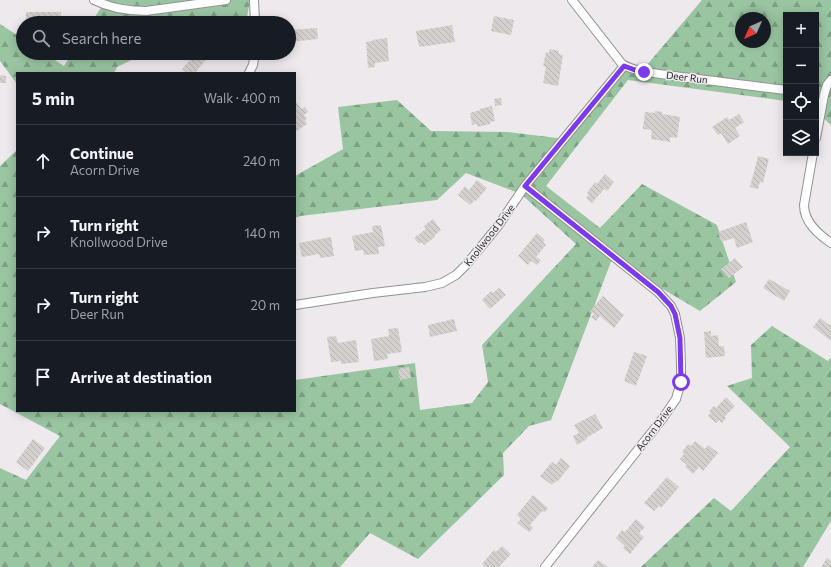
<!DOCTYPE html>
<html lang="en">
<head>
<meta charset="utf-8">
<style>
	body { margin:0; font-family:Commissioner,sans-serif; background:#20242c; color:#f1f3f6 }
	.controls { position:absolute; right:12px; top:12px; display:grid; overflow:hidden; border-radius:0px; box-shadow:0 2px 10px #0003 }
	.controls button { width:36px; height:36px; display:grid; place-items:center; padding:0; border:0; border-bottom:1px solid #363941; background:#171b24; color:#f1f3f6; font:20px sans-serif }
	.compass { position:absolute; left:735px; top:12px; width:36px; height:36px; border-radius:50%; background:#171b24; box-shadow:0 2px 10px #0003; rotate:225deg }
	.stop { position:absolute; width:12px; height:12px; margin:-9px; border:3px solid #7c3aed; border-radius:50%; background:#fff }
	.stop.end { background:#7c3aed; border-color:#fff; box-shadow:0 1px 4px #0008 }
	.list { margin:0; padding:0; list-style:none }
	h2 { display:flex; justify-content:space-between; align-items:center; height:52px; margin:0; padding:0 16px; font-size:17px }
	h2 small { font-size:13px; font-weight:400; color:#9ea1a6 }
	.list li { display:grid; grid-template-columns:26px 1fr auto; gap:12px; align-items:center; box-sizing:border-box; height:72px; padding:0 16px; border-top:1px solid #363941 }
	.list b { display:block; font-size:15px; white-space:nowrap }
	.list p { margin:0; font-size:13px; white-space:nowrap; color:#9ea1a6 }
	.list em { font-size:13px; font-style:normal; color:#9ea1a6 }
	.icon { flex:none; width:22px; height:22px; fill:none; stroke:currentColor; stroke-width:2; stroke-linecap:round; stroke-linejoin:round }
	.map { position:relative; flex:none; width:831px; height:567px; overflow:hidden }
	.search { position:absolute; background:#171b24; box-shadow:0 2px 10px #0003; left:16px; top:16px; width:280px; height:44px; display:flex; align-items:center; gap:10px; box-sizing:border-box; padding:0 14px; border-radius:22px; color:#9ea1a6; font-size:15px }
	.panel { position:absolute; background:#171b24; box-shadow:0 2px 10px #0003; left:16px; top:72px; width:280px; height:340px; border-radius:0px }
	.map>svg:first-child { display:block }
	.forest { fill:url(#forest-firs); fill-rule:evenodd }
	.building { fill:url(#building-back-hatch) }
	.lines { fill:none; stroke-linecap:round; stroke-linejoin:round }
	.minor-casing { stroke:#949194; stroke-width:10 }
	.minor { stroke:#fff; stroke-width:8 }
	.route { stroke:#7c3aed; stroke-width:5 }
	.labels { text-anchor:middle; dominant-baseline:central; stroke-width:3; stroke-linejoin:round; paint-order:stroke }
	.street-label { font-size:10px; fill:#2f2e2f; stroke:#ede9ed }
</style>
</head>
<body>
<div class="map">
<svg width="831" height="567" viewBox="0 0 831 567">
	<defs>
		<pattern id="forest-firs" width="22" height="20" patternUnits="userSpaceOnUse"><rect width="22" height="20" fill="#99c5a1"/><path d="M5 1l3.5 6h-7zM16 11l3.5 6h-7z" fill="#7da084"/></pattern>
		<pattern id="building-back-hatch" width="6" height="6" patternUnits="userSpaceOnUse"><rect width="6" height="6" fill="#d4d0cd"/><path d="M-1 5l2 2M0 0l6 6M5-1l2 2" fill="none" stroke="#b6b3b0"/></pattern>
	</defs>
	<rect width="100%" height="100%" fill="#ede9ed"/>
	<path class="forest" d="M106 0H250L246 23H91Z
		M702 0H831V125L816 111V15H786V101L628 80 546 186 600 228 642 184 717 225 736 282 700 311 612 259 551 420 529 426 503 453 504 475 418 559 370 533 340 567H0V468L26 480 60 436 0 404V166L16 151 17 120V411H295V380L415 363 420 410 472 403 488 382 482 345 576 244 521 194 466 173 437 200 300 216 295 218V176L343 149 338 107 397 100 431 131 507 132 565 139 626 70 641 72ZM741 18H765V42H741Z
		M0 24 23 39V53H44L64 66 72 53H146L117 67 114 73H17V84L0 61Z
		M772 326 828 361 831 357V521L803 567H641L714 498 731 511 790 447 727 386 752 378 751 345Z"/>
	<path class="building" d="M26 12H61V23H30V20H26Z
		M494 16 514 20 511 35 491 31Z
		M452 25 455 42 419 47 416 31Z
		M317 28 318 39 289 42V30Z
		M387 38 389 61 375 63V67L368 68 366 42 373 41 372 40Z
		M550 49 559 51V54L563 55 558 86 543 83 546 67 543 66 546 52 549 53Z
		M196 53H211L195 73H187L182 69Z
		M0 75 6 76V83H0Z
		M501 98 502 105 495 106 494 99Z
		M295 100 301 109 305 107 308 112 304 115 307 118 305 120 307 124 295 132Z
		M492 106 495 121 490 122V124L477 127V124L472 125 470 113 480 110V109Z
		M655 111 663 112 662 114 680 117 677 138 670 137V142L651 139 652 130 643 129 645 112 655 113Z
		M739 114 744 122 735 128 740 136 728 144 721 133 718 135 712 127 727 117 729 120Z
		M758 156 769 159 763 183 760 182 758 189 750 187Z
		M605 174 614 182 607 191 604 189 592 203 586 198 589 195 587 193 595 182 597 184Z
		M477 180 487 188 476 201 475 200 470 205 458 195 465 186 469 190Z
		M433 219 441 230 434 236 435 237 424 245 422 242 419 244 414 238 426 229 424 226Z
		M746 222 753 242 737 248 734 238 721 242 718 232Z
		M381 225 385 246 378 247 379 254 364 255 363 250 355 251 352 236 373 232 372 226Z
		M537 233 545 240 543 242 546 245 536 257 541 260 537 265 531 261 528 265 518 256Z
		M331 237 334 256 320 258 319 254 302 257 299 243Z
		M735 258 743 267 729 278 721 269Z
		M769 279 790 291 784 301 763 288Z
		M499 288 506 295 490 309 482 300 491 291 493 293Z
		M603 296 624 315 614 328 600 316 596 321 591 317 594 314 590 311Z
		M820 318 831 326V341L813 327Z
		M454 319 457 331 430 337 428 325Z
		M398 328 402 352 387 354 388 359 374 361 371 339 389 336 388 329Z
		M711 331V336L718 335 719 346H724L725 356 706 358 704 332Z
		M336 336 338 343 356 340 359 362 341 364V361L331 362 327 337Z
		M634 352 647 356 636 386 624 381Z
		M409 367 411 378 400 380 398 369Z
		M726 397 735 406 725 416 726 418 722 423 719 420 716 423 708 416 711 412 709 411 714 406 716 408Z
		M595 414 603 428 586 438 587 439 577 445 573 436 579 433 574 425Z
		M33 439 45 448 28 471 16 462Z
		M695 441 705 449 708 445 718 453 703 471 699 467 693 474 685 467 687 465 680 459 684 454 682 452 688 444 691 446Z
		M561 458 570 466 557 482 556 481 552 485 540 476 552 462 556 465Z
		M667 477 679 487 661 508 659 506 654 511 644 503Z
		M533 495 548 508 545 512 542 511 530 525 533 528 529 532 517 523 521 519 517 515Z
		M636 519 645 527 639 533 644 537 630 554 623 548 625 546 616 538 622 530 625 532Z
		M502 546 511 554 499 567H485L482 564 494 550 496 552Z
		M827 558 831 561V567H821Z
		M598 560 608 567H592Z"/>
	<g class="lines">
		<defs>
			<path id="minor" d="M94 0C110 8 129 11 146 11L226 0
				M254 0 255 23
				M572 0 622 64C636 73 665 74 682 77 716 81 751 86 786 90
				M249 73 253 65 255 53
				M816 138 824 95 827 85 831 80
				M813 153 804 205C804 222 818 234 831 243
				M525 186 658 292 671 306 675 314 680 338 681 365V382L676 399 663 418 545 567
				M295 305 373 293 425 287 442 283 456 275 466 265 498 226 525 186 624 66"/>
		</defs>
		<use href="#minor" class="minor-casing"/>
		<use href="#minor" class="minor"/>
	</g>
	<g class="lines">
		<path class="route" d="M644 72 635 70 624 66 525 186 658 292 671 306 675 314 680 338 681 382"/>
	</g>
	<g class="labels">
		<g class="street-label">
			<text transform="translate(687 77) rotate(7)">Deer Run</text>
			<text transform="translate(489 235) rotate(-52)">Knollwood Drive</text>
			<text transform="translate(654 428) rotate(-53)">Acorn Drive</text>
		</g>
	</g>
</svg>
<div class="controls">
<button>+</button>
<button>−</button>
<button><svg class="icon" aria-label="locate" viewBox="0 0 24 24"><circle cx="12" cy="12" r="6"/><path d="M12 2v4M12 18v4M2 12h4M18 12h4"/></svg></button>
<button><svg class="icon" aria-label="layers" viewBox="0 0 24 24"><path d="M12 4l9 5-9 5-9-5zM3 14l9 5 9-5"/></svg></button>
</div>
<svg class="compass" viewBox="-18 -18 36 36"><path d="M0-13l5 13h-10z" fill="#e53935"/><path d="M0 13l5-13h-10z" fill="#9ea1a6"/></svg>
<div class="stop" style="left:681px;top:382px"></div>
<div class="stop end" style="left:644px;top:72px"></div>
<div class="search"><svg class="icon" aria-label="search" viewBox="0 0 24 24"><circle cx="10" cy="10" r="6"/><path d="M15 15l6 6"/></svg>Search here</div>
<section class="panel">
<h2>5 min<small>Walk · 400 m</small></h2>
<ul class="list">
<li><svg class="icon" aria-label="ahead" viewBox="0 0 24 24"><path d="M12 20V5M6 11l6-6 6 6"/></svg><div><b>Continue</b><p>Acorn Drive</p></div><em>240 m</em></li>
<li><svg class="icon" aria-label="right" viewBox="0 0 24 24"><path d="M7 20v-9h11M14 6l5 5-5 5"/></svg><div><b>Turn right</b><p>Knollwood Drive</p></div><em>140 m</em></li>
<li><svg class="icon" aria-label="right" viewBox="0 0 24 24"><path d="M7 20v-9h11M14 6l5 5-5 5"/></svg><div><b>Turn right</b><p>Deer Run</p></div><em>20 m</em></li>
<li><svg class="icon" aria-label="arrive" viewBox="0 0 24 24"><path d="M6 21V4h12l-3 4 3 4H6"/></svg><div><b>Arrive at destination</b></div></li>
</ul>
</section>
</div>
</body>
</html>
